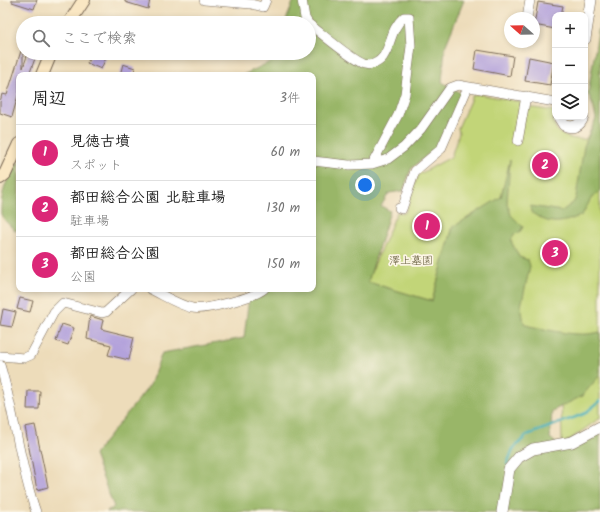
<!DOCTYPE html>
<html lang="ja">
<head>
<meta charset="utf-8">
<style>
	body { margin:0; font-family:Kalam,"Klee One",sans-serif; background:#f6f6f6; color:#222 }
	.controls { position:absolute; right:12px; top:12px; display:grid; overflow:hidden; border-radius:8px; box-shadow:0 2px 6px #0003 }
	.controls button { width:36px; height:36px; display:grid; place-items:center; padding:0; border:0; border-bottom:1px solid #e0e0e0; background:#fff; color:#222; font:20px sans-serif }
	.compass { position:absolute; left:504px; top:12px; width:36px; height:36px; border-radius:50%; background:#fff; box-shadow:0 2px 6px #0003; rotate:290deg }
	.you { position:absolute; left:365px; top:185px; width:14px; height:14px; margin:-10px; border:3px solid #fff; border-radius:50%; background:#1a73e8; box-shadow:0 0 0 6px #1a73e833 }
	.badge { display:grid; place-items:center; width:26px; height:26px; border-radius:50%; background:#db2777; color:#fff; font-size:13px; font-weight:700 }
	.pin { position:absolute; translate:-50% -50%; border:2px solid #fff; box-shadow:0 1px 4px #0006 }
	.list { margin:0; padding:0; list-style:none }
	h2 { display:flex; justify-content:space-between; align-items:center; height:52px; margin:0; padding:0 16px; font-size:17px }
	h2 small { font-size:13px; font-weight:400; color:#767676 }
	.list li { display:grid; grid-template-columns:26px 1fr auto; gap:12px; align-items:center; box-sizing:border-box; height:56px; padding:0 16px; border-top:1px solid #e0e0e0 }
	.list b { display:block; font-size:15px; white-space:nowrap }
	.list p { margin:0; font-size:13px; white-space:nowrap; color:#767676 }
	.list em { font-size:13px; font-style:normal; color:#767676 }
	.icon { flex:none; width:22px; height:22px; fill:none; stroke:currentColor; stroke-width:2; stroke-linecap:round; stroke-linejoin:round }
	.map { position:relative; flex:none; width:600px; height:512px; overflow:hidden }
	.search { position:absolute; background:#fff; box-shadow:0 2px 6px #0003; left:16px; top:16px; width:300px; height:44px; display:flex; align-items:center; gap:10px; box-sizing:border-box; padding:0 14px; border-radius:22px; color:#767676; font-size:15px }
	.panel { position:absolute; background:#fff; box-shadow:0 2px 6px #0003; left:16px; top:72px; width:300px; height:220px; border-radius:8px }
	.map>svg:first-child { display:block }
	.green { fill:#c2d578; stroke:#7e804b }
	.forest { fill:#99b668; stroke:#6a7043 }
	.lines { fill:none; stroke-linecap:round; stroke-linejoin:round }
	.stream { stroke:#39aab4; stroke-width:2.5 }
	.building { fill:#b3a2db }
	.minor-casing { stroke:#796855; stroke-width:10 }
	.tertiary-casing { stroke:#796855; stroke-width:12 }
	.secondary-casing { stroke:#796855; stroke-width:14 }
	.minor { stroke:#fff; stroke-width:9 }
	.tertiary { stroke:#fff; stroke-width:11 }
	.secondary { stroke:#fae7c3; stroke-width:12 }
	.labels { text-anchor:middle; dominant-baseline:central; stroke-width:3.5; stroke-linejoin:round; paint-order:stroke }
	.park-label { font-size:11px; fill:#5d5534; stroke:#fcf5e5 }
</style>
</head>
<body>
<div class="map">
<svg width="600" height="512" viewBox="0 0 600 512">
	<rect width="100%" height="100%" fill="#fcf5e5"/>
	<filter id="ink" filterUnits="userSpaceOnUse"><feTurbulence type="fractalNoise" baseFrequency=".025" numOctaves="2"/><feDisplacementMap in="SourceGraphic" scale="8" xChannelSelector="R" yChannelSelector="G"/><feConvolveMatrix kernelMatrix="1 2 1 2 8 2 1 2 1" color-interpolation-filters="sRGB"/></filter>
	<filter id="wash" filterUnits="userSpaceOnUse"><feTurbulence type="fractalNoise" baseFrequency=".012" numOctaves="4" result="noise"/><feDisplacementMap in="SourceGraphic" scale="16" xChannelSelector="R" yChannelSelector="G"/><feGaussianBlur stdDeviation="0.9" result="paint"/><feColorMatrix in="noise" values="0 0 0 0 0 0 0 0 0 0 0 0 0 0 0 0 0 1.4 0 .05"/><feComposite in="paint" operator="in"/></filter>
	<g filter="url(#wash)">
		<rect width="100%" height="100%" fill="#eddcba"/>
		<path class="green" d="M600 45V418L562 445 561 392 453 227 432 301 367 282 397 212 405 213 418 175 451 157 459 133 458 128 472 96 478 94 522 102V106L554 111C554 115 553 121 554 124 558 138 575 140 586 139L596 119 591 100Z"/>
		<path class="forest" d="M294 0H464L445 47 442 82 462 94 438 146 411 169 403 191 389 193 381 206 390 211 368 282 432 301 453 227 501 197 510 160 507 203 511 215 523 227 519 233 514 234 511 241 519 257 528 260 530 266 521 306 524 323 529 326C551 330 578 338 600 332V375L582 396 552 411 550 438 558 445 600 427V512H107L114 507 94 455 150 385 162 353 244 338 250 289H313V75H243L270 62 274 53H309V23H285Z
			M600 19V191L592 197 582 215C561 224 549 226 531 212L530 206 562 211 574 202 576 197 584 146 596 119 595 108 588 94Z
			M19 162V229L15 231C11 226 3 220 1 214 0 195 7 175 19 162Z"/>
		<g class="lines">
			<path class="stream" d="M507 464 513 449 527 435 584 414 600 401"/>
		</g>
		<g id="blocks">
			<path class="building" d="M12 0H37L34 9 12 2Z
				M125 0H150L148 9 125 2Z
				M538 2 563 6 561 15H555V29L534 25Z
				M477 50 513 56 510 76 474 69Z
				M21 51H23V68L28 53H37L29 75H19V92L12 117 0 113V102L2 94 7 95Z
				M92 53 106 58 101 69 87 63Z
				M529 57 554 62 550 85 525 81Z
				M123 64 135 68 133 75H120Z
				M20 298 33 301 30 312 17 309Z
				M3 309 16 312 12 327 0 325Z
				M90 316 103 320 101 329 134 337 129 360 108 355 111 345 87 339Z
				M62 324 74 328 68 345 56 341Z
				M28 391H40L39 409H27Z
				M35 425 48 487 37 490 25 427Z"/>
		</g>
	</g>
	<g filter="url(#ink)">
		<use href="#blocks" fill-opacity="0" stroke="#796855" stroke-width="1"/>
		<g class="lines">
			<defs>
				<path id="minor" d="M204 0 251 4 263 7 266 0
					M302 0 305 18 308 23
					M527 18 530 0
					M309 24C321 33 352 60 364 64 371 66 378 63 383 57 392 44 390 29 404 17H409L411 46 405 94 398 115 372 164
					M518 141 526 96
					M313 161 349 165 372 164 388 159 404 147 421 129 450 88 458 85 555 102
					M399 208 402 209 415 171 441 149 468 87
					M150 289C163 295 178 305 192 308 204 311 255 297 264 289
					M0 356 24 358 31 355 54 312 63 303 102 313 106 312 131 289
					M0 365C15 413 19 464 36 512"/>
				<path id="tertiary" d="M585 39 591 0
					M559 117 564 125C573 129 580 126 583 117
					M502 512 509 469 519 457 533 449 572 442 600 427"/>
				<path id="secondary" d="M69 23 84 0
					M42 75 51 53
					M0 178 5 174 19 144"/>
			</defs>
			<use href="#minor" class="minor-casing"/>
			<use href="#tertiary" class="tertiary-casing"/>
			<use href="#secondary" class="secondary-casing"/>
			<use href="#minor" class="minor"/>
			<use href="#tertiary" class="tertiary"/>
			<use href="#secondary" class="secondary"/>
		</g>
	</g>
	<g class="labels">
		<g class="park-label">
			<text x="411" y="261">澤上墓園</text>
		</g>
	</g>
</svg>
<div class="controls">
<button>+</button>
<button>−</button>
<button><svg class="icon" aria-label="layers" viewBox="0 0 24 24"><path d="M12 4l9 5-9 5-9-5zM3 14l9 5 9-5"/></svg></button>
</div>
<svg class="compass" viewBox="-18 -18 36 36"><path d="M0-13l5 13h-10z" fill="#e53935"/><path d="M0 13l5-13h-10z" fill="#767676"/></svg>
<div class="you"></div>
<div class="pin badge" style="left:427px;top:226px">1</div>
<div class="pin badge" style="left:545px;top:165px">2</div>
<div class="pin badge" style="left:555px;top:253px">3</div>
<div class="search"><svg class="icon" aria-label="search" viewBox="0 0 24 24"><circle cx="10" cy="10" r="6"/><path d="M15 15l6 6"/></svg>ここで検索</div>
<section class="panel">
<h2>周辺<small>3件</small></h2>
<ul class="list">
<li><span class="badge">1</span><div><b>見徳古墳</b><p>スポット</p></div><em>60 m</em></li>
<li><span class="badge">2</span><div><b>都田総合公園 北駐車場</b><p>駐車場</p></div><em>130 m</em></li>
<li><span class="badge">3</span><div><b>都田総合公園</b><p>公園</p></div><em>150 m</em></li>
</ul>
</section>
</div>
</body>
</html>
